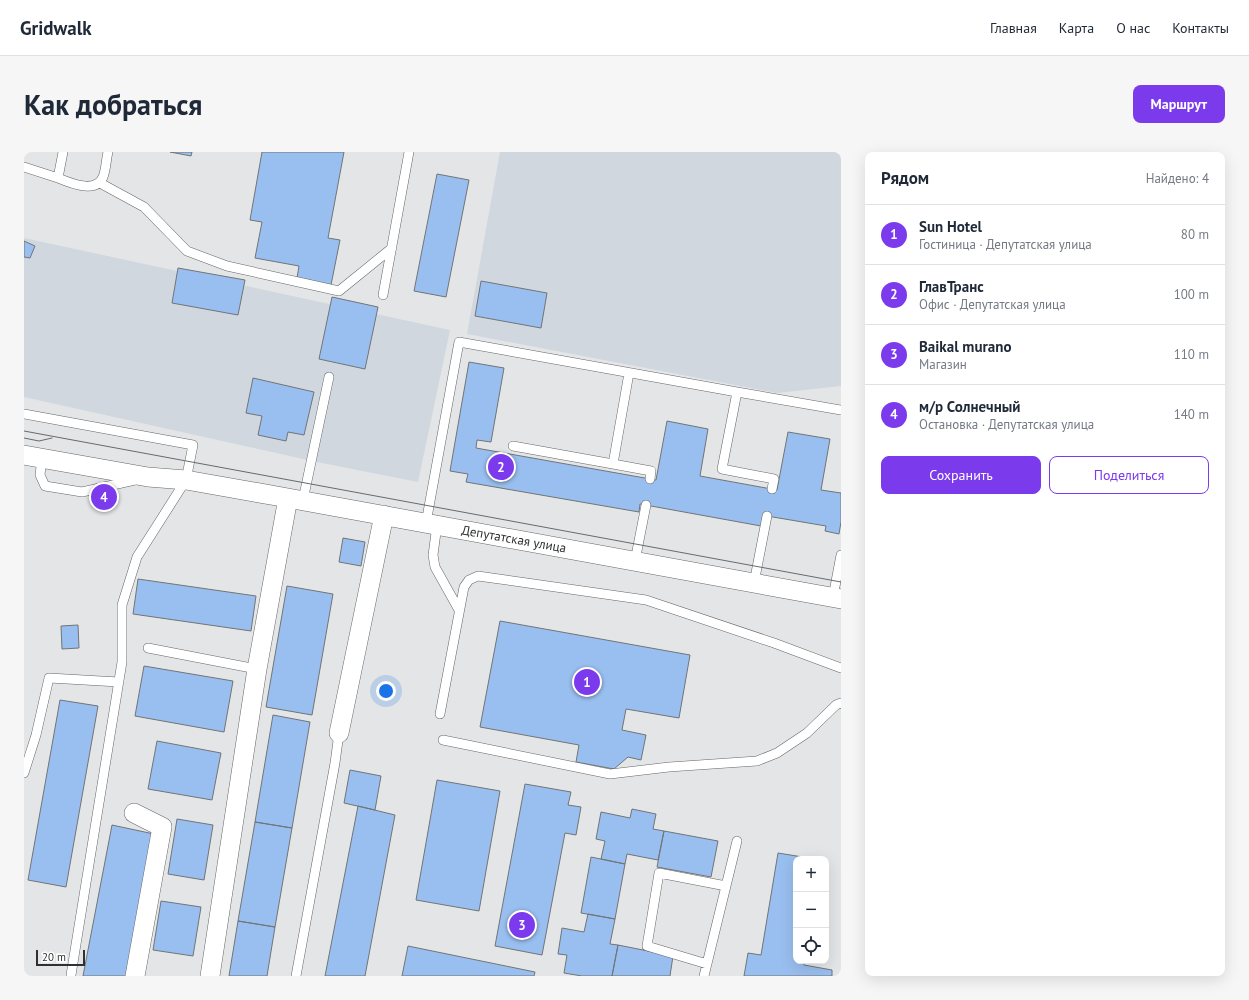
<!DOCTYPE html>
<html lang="ru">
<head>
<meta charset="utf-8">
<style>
	body { margin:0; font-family:"PT Sans",sans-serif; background:#f6f6f7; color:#1f2937 }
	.controls { position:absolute; right:12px; bottom:12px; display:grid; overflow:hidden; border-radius:8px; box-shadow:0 4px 16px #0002 }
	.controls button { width:36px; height:36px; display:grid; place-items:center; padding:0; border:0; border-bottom:1px solid #e0e1e3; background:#fff; color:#1f2937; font:20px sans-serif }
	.scale { position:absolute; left:12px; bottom:10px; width:49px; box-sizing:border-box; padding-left:4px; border:2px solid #2f3030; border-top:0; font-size:11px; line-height:14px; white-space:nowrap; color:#2f3030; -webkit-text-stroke:3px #fff; paint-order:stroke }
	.you { position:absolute; left:362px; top:539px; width:14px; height:14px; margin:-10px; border:3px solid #fff; border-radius:50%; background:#1a73e8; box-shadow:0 0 0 6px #1a73e833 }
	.badge { display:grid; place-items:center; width:26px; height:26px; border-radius:50%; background:#7c3aed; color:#fff; font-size:13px; font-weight:700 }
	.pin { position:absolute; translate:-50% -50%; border:2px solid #fff; box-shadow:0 1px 4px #0006 }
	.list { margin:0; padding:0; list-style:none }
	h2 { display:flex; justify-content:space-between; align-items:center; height:52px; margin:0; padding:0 16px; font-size:17px }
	h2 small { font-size:13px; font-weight:400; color:#747a83 }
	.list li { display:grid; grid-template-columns:26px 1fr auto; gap:12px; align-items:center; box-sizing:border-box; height:60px; padding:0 16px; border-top:1px solid #e0e1e3 }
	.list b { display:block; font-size:15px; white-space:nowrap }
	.list p { margin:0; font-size:13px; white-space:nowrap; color:#747a83 }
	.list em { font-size:13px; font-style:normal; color:#747a83 }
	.actions { display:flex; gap:8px; padding:12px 16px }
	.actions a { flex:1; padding:9px 0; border:1px solid #7c3aed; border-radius:8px; text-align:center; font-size:14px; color:#7c3aed }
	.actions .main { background:#7c3aed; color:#fff }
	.icon { flex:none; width:22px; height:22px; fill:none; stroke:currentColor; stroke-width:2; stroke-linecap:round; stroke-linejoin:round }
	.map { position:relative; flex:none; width:817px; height:824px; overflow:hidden; border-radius:8px }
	header { display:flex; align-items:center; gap:24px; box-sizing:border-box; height:56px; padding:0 20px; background:#fff; border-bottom:1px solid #e0e1e3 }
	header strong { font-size:19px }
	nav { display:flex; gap:22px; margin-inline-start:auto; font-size:14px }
	.intro { display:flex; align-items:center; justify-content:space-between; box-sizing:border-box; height:96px; padding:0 24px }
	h1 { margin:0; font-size:28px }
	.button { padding:10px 18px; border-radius:8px; background:#7c3aed; color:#fff; font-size:14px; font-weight:700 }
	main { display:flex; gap:24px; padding:0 24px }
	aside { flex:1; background:#fff; border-radius:8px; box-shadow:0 4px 16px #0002 }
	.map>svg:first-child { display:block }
	.built { fill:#d1d7df }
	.building { fill:#99bff0; stroke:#727475 }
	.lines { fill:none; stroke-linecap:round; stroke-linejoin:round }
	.lane-casing { stroke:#656668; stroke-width:10 }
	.street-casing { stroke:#656668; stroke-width:20 }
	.lane { stroke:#fff; stroke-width:9 }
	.street { stroke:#fff; stroke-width:19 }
	.tram { stroke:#686a6a; stroke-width:1 }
	.labels { text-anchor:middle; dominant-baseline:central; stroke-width:3; stroke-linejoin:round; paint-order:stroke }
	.street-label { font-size:13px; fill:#2f3030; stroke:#fff }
</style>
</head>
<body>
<header>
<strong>Gridwalk</strong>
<nav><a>Главная</a><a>Карта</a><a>О нас</a><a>Контакты</a></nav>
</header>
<div class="intro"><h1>Как добраться</h1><a class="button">Маршрут</a></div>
<main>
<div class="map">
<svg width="817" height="824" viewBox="0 0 817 824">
	<rect width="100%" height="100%" fill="#e3e5e7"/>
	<path class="built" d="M476 0H817V234L753 241 443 182Z
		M0 86 426 178 394 330 288 309 0 245Z"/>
	<path class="building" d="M146 0H168L167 4Z
		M238 0H320L304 86 316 88 307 133 273 126 275 114 231 106 238 70 226 68Z
		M413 22 445 28 422 145 390 139Z
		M0 89 11 94 6 106 0 105Z
		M154 116 221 128 214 163 148 151Z
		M457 129 523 141 517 176 451 164Z
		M308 145 354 155 341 217 295 207Z
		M445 210 480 216 467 290 453 288 452 296 632 328 643 269 684 277 676 324 753 338 764 280 806 287 797 338 817 341V370L815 382 801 379 802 374 743 364 737 374 616 352 615 360 442 330 444 322 426 319Z
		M229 226 290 240 280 283 264 280 262 289 234 283 238 264 222 261Z
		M319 386 341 390 337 414 315 410Z
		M114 427 232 444 227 479 109 462Z
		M263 434 309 442 288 563 242 555Z
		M476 469 666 503 655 566 602 557 598 578 622 583 617 608 604 605 590 617 552 610 555 593 456 575Z
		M54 473 55 496 38 497 37 474Z
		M120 514 209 529 200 580 111 564Z
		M36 548 74 554 42 735 4 728Z
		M249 563 286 570 268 676 231 670Z
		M133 589 197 601 188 648 124 637Z
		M326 618 357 624 351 658 320 651Z
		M413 628 476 639 455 759 392 748Z
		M501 632 547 640 544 653 557 655 552 683 541 681 518 803 471 794Z
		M334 654 371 663 341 824H301Z
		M608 657 632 662 629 677 640 679 634 708 603 702 601 712 577 707 581 689 572 687 577 660 606 666Z
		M153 667 189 673 180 728 144 722Z
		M231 670 268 676 251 775 214 769Z
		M88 673 130 682 103 824H59Z
		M640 679 694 689 687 725 633 715Z
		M754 701 791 707H772V809H780V813L808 818V824H720L724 801 737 803Z
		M567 705 601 712 591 767 557 761Z
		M137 749 177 755 169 804 129 798Z
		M564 762 591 767 586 792 594 793 588 824H558L540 821 543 803 534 802 538 776 560 780Z
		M214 769 251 775 243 824H205Z
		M594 793 649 804 646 824H588Z
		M384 794 511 820 510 824H378Z"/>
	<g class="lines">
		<defs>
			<path id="lane" d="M0 15 34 26 39 0
				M34 26C46 31 72 42 79 25 82 18 82 8 84 0
				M76 31 120 55 163 99 203 114 315 139 368 96
				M359 143 385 0
				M605 221 589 312 627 319 626 327
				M0 262 169 293 162 328 113 405 98 453V510L47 823
				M489 294 589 312
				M18 306 16 323 21 334 58 340 111 328
				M748 337 750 327 698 317 713 240 817 258
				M279 348 305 225
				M402 371 435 190 713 240
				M413 373 409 403 411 415 435 458
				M611 409 622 353
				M730 431 743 364
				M809 445 817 403
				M124 496 233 517
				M416 562 440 435 445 428 454 424 622 448 750 491 817 516
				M419 588 586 622 645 615 733 609 753 601 783 581 812 553 817 551
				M0 621 12 583 25 526 95 530
				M683 812 623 794 635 721 702 734
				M272 824 311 611 315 581
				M680 824 713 689"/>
			<path id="street" d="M0 303 124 325 162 328 264 346 817 447
				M315 581 360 363
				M110 661 138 675 111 824
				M186 824 233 517 264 346"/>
		</defs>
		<use href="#lane" class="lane-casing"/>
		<use href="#street" class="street-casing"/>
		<use href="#lane" class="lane"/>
		<use href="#street" class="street"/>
		<path class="tram" d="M0 279 817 430
			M0 286 15 289 28 286"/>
	</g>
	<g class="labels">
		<g class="street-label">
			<text transform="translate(490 387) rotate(10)">Депутатская улица</text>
		</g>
	</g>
</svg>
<div class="controls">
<button>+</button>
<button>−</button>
<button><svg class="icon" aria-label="locate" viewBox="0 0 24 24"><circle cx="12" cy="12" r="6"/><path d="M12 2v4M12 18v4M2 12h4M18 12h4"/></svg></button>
</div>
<div class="scale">20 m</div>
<div class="you"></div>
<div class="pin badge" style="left:563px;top:530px">1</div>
<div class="pin badge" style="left:477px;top:315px">2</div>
<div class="pin badge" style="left:498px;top:773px">3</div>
<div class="pin badge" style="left:80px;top:345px">4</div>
</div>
<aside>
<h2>Рядом<small>Найдено: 4</small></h2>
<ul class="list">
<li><span class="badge">1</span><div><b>Sun Hotel</b><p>Гостиница · Депутатская улица</p></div><em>80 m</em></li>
<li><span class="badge">2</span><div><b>ГлавТранс</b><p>Офис · Депутатская улица</p></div><em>100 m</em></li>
<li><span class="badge">3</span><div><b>Baikal murano</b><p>Магазин</p></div><em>110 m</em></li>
<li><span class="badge">4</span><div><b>м/р Солнечный</b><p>Остановка · Депутатская улица</p></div><em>140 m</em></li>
</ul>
<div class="actions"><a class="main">Сохранить</a><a>Поделиться</a></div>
</aside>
</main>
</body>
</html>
